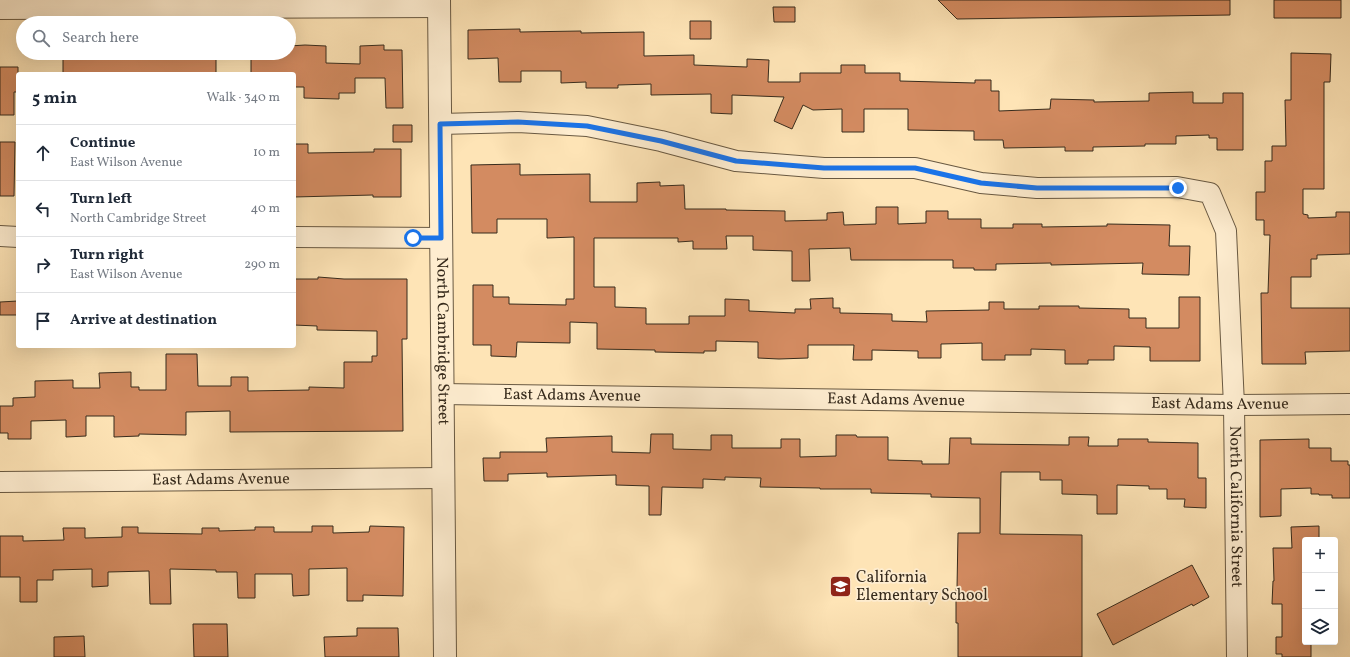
<!DOCTYPE html>
<html lang="en">
<head>
<meta charset="utf-8">
<style>
	body { margin:0; font-family:Vollkorn,serif; background:#f6f6f7; color:#1f2937 }
	.controls { position:absolute; right:12px; bottom:12px; display:grid; overflow:hidden; border-radius:4px; box-shadow:0 4px 16px #0002 }
	.controls button { width:36px; height:36px; display:grid; place-items:center; padding:0; border:0; border-bottom:1px solid #e0e1e3; background:#fff; color:#1f2937; font:20px sans-serif }
	.stop { position:absolute; width:12px; height:12px; margin:-9px; border:3px solid #1a73e8; border-radius:50%; background:#fff }
	.stop.end { background:#1a73e8; border-color:#fff; box-shadow:0 1px 4px #0008 }
	.list { margin:0; padding:0; list-style:none }
	h2 { display:flex; justify-content:space-between; align-items:center; height:52px; margin:0; padding:0 16px; font-size:17px }
	h2 small { font-size:13px; font-weight:400; color:#747a83 }
	.list li { display:grid; grid-template-columns:26px 1fr auto; gap:12px; align-items:center; box-sizing:border-box; height:56px; padding:0 16px; border-top:1px solid #e0e1e3 }
	.list b { display:block; font-size:15px; white-space:nowrap }
	.list p { margin:0; font-size:13px; white-space:nowrap; color:#747a83 }
	.list em { font-size:13px; font-style:normal; color:#747a83 }
	.icon { flex:none; width:22px; height:22px; fill:none; stroke:currentColor; stroke-width:2; stroke-linecap:round; stroke-linejoin:round }
	.map { position:relative; flex:none; width:1350px; height:657px; overflow:hidden }
	.search { position:absolute; background:#fff; box-shadow:0 4px 16px #0002; left:16px; top:16px; width:280px; height:44px; display:flex; align-items:center; gap:10px; box-sizing:border-box; padding:0 14px; border-radius:22px; color:#747a83; font-size:15px }
	.panel { position:absolute; background:#fff; box-shadow:0 4px 16px #0002; left:16px; top:72px; width:280px; height:276px; border-radius:4px }
	.map>svg:first-child { display:block }
	.building { fill:#d38b61; stroke:#372b1c }
	.lines { fill:none; stroke-linecap:round; stroke-linejoin:round }
	.minor-casing { stroke:#695942; stroke-width:22 }
	.tertiary-casing { stroke:#695942; stroke-width:24 }
	.minor { stroke:#feedd0; stroke-width:20 }
	.tertiary { stroke:#feedd0; stroke-width:22 }
	.route { stroke:#1a73e8; stroke-width:5 }
	.labels { text-anchor:middle; dominant-baseline:central; stroke-width:3.5; stroke-linejoin:round; paint-order:stroke }
	.street-label { font-size:16px; fill:#372b1c; stroke:#feedd0 }
	.poi-label { font-size:16px; fill:#372b1c; stroke:#feedd0; text-anchor:start }
</style>
</head>
<body>
<div class="map">
<svg width="1350" height="657" viewBox="0 0 1350 657">
	<rect width="100%" height="100%" fill="#fee4b6"/>
	<filter id="stains"><feTurbulence type="fractalNoise" baseFrequency=".005" numOctaves="4"/><feColorMatrix values="0 0 0 0 .2 0 0 0 0 .09 0 0 0 0 .02 0 0 0 .5 -.17"/></filter>
	<radialGradient id="worn" r=".72"><stop offset=".6" stop-color="#630" stop-opacity="0"/><stop offset="1" stop-color="#630" stop-opacity=".3"/></radialGradient>
	<path class="building" d="M938 0H1230V15L957 19Z
		M1274 0H1341V18H1274Z
		M773 7H795V22H774Z
		M690 21H711V39H690Z
		M520 29V32L581 31V33L644 32V56L694 55V65L747 67V59L769 60 768 82H800V73H841V65H865V73H900V81L975 83V80H991V91H999V111L1050 109 1051 99 1094 100V102L1149 101V93L1193 92V103H1223V93H1243V150H1217V138H1209V135L1176 136V144H1145V146L1093 147V151H1065V147L1004 148 1003 140H974V131L908 130V109H864V132H842V109L813 110 803 105 792 129 774 121 784 97 732 95V114L711 113V94L651 95V84L618 85V88H586V82L561 83V71H521V82H499L498 58 468 59V30Z
		M305 45 326 46V63L360 64V46L384 45V50H402L403 108H386L385 78H355V93H339V99L304 98V87H294V74H251V53H289V46Z
		M63 53H216V74L82 73V74H63Z
		M1291 53 1331 54 1330 82H1324V189H1303V214L1308 215V218L1336 217V212H1350V254L1317 255V259H1311V277H1291V308H1350V351L1305 352 1306 364H1262L1261 293H1268L1270 235H1264V220H1256V192H1265V161H1272V146H1286L1285 100H1291Z
		M0 67H18V92H14V115H0Z
		M393 125H412V142H393Z
		M0 142H15L14 196H0Z
		M294 144H308V153L374 152V149H401V197H373V195L294 197Z
		M520 164V175L590 174V202H637V183L660 182V186L684 185 685 209H726V210L785 211V221L827 220V213L843 212 844 225 876 224V207H898V224L926 223V211H948V219H981V228H1013V224H1042V227L1107 226V224L1170 225 1169 246H1190L1189 275 1142 274 1143 263 1051 265V263L996 264V270H974V268H953V260H851L850 248 809 249 810 281H792V251L753 250V236H726L727 249H693V241L678 242V238H594V287H615V307L646 308V324H689V316H725V299L749 300V311L795 313V309H811L810 299 833 298V308H840V313L892 314V321L927 322 926 311 989 310V302H1004V309H1039V306H1079V308L1129 309V318H1146V328H1179V297H1200V361H1150V347L1114 346V360H1088V364H1065V350L1031 349V355H1005V360H982V343L941 344V358H918V351L872 350V360H853L854 345H808V358L779 359 758 358V342L716 341V351H704V353L655 352V350L597 349V323L570 322V343L517 342 516 357 491 356V345H473V285H493V297H509V304L566 305V299H574V237L547 238V219H497V233H472L471 165Z
		M318 277 344 279H407V339H402L403 431 230 432V411L186 412V435L139 434V436L114 437V416H86V436L66 437V420L31 421V439H8V433H0V406H13V398L35 397V381L73 380V388H100L99 373 131 372V387H139V390H166V354H197L198 386H231V377H248V391L309 390V387L344 388V362H372V356H377V331L317 330V326L294 325V279H318Z
		M18 301V315H0V302Z
		M651 434H673V449L711 450V435H732V448H781V439H800V457L836 456V435H856L857 437H888V460L922 461V464H949L950 438H971V444L1069 445V437H1089L1088 446H1118V439H1148V442L1198 443V478H1206V508L1184 507 1185 499H1167V489H1149V486L1117 485V514H1097V495L1062 494V480H1040V472H1001L1000 534 1082 535V657H958V623H956V588H957L958 533H980V498L931 497V494L871 493V489H820V488L760 487 761 478 725 477V480L703 479V488L662 487 661 515H649V486L616 485V475L547 477V473L508 474V481H484L483 458H500V452H547L546 438 612 436V452L650 453Z
		M1309 439V448H1331V461H1348V465H1350V498H1332V495H1319V494H1311V488L1281 489V516L1260 517V440Z
		M312 526H333V533L369 532 370 526 404 527 403 596 363 595V601H347V568L309 569V595L293 596 292 574H255V598H238L237 572H216V570L170 569 171 604H150L149 571 108 572V586L92 587V569L53 570V580H37V602H20V577H0V536H23V541L64 540 63 528H85V538L122 537V527H138V533L202 534V528H219V531L255 530V527H274V532H312Z
		M1319 526V540H1305V642H1311V657H1282V654H1276V637H1282V604H1272L1273 581H1274L1273 548H1292L1291 527Z
		M1192 565 1209 597 1193 606 1192 604 1113 645 1097 614Z
		M193 624H227L228 657H194Z
		M357 628H398L399 657H325L324 637 357 636Z
		M84 636 85 657H54V637Z"/>
	<g class="lines">
		<defs>
			<g id="minor">
				<path d="M0 9 439 7"/>
				<path id="s1" d="M440 124 518 122 587 126 661 141 736 161 824 168H915L981 183 1037 188 1177 187 1210 193 1226 231 1234 405 1237 657"/>
				<path d="M0 236 18 237"/>
				<path d="M294 237 441 238"/>
				<path id="s2" d="M442 394 1234 405 1350 404"/>
				<path id="s3" d="M0 482 443 478"/>
			</g>
			<g id="tertiary">
				<path id="s4" d="M439 0 445 657"/>
			</g>
		</defs>
		<use href="#minor" class="minor-casing"/>
		<use href="#tertiary" class="tertiary-casing"/>
		<use href="#minor" class="minor"/>
		<use href="#tertiary" class="tertiary"/>
	</g>
	<g class="lines">
		<path class="route" d="M413 238H441L440 124 518 122 587 126 661 141 736 161 824 168H915L981 183 1037 188H1178"/>
	</g>
	<defs>
		<symbol id="school-square" viewBox="-11 -11 22 22"><rect x="-9" y="-9" width="18" height="18" rx="4" fill="#8f2418" stroke="#feedd0"/><path d="M0-5L7-2L0 1L-7-2ZM-4 1L0 2.5L4 1V4Q0 6-4 4Z" fill="#fff"/></symbol>
	</defs>
	<g fill-rule="evenodd">
		<use href="#school-square" x="828" y="574" width="25" height="25"/>
	</g>
	<g class="labels">
		<g class="street-label">
			<text stroke="none"><textPath href="#s4" startOffset="341">North Cambridge Street</textPath></text>
			<text stroke="none"><textPath href="#s2" startOffset="130">East Adams Avenue</textPath></text>
			<text stroke="none"><textPath href="#s2" startOffset="454">East Adams Avenue</textPath></text>
			<text stroke="none"><textPath href="#s2" startOffset="778">East Adams Avenue</textPath></text>
			<text stroke="none"><textPath href="#s3" startOffset="221">East Adams Avenue</textPath></text>
			<text stroke="none"><textPath href="#s1" startOffset="1094">North California Street</textPath></text>
		</g>
		<g class="poi-label">
			<text x="856" y="578">California<tspan x="856" dy="18">Elementary School</tspan></text>
		</g>
	</g>
	<rect width="100%" height="100%" filter="url(#stains)"/>
	<rect width="100%" height="100%" fill="url(#worn)"/>
</svg>
<div class="controls">
<button>+</button>
<button>−</button>
<button><svg class="icon" aria-label="layers" viewBox="0 0 24 24"><path d="M12 4l9 5-9 5-9-5zM3 14l9 5 9-5"/></svg></button>
</div>
<div class="stop" style="left:413px;top:238px"></div>
<div class="stop end" style="left:1178px;top:188px"></div>
<div class="search"><svg class="icon" aria-label="search" viewBox="0 0 24 24"><circle cx="10" cy="10" r="6"/><path d="M15 15l6 6"/></svg>Search here</div>
<section class="panel">
<h2>5 min<small>Walk · 340 m</small></h2>
<ul class="list">
<li><svg class="icon" aria-label="ahead" viewBox="0 0 24 24"><path d="M12 20V5M6 11l6-6 6 6"/></svg><div><b>Continue</b><p>East Wilson Avenue</p></div><em>10 m</em></li>
<li><svg class="icon" aria-label="left" viewBox="0 0 24 24"><path d="M17 20v-9H6M10 6l-5 5 5 5"/></svg><div><b>Turn left</b><p>North Cambridge Street</p></div><em>40 m</em></li>
<li><svg class="icon" aria-label="right" viewBox="0 0 24 24"><path d="M7 20v-9h11M14 6l5 5-5 5"/></svg><div><b>Turn right</b><p>East Wilson Avenue</p></div><em>290 m</em></li>
<li><svg class="icon" aria-label="arrive" viewBox="0 0 24 24"><path d="M6 21V4h12l-3 4 3 4H6"/></svg><div><b>Arrive at destination</b></div></li>
</ul>
</section>
</div>
</body>
</html>
